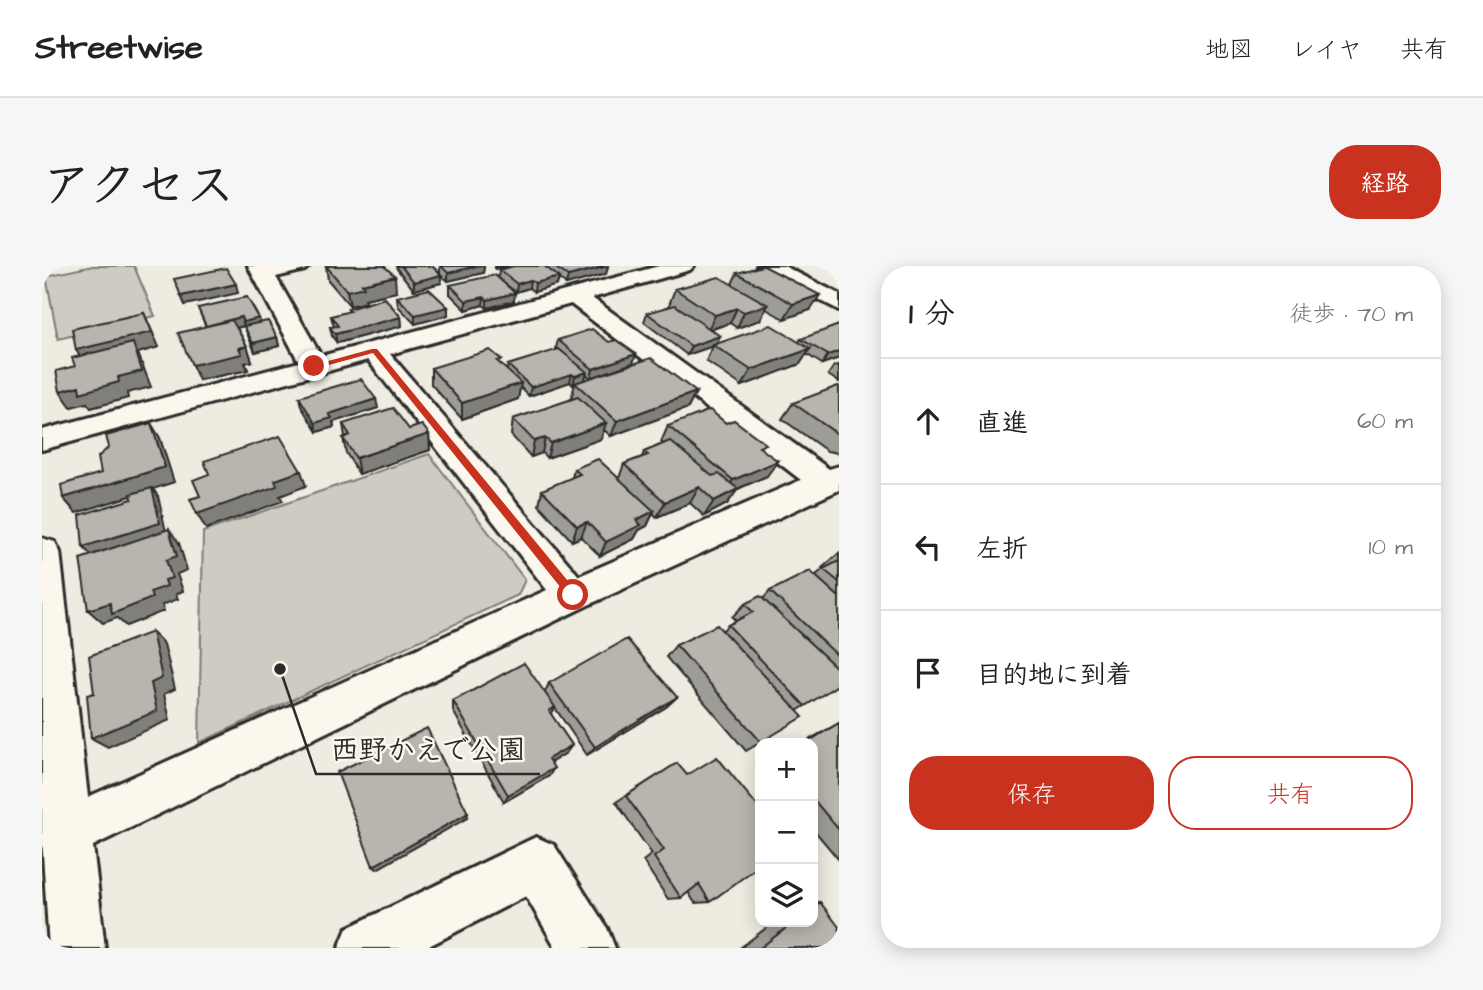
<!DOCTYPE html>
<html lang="ja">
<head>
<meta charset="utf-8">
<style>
	body { margin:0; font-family:"Architects Daughter","Klee One",sans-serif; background:#f6f6f6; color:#222 }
	.controls { position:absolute; right:21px; bottom:21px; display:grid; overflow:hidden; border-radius:14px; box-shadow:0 4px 18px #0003 }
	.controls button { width:63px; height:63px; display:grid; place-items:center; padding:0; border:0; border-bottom:2px solid #e0e0e0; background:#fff; color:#222; font:35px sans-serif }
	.stop { position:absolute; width:21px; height:21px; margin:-16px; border:5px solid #c8321e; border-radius:50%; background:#fff }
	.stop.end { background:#c8321e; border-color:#fff; box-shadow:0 2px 7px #0008 }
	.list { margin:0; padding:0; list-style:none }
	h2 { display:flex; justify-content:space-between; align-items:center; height:91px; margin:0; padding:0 28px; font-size:30px }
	h2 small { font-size:23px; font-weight:400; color:#767676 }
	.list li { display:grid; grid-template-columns:46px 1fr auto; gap:21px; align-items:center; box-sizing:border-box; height:126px; padding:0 28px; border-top:2px solid #e0e0e0 }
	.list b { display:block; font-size:26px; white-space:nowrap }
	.list em { font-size:23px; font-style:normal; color:#767676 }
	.actions { display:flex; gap:14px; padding:21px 28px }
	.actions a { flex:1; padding:16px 0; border:2px solid #c8321e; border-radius:28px; text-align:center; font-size:24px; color:#c8321e }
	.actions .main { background:#c8321e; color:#fff }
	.icon { flex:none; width:38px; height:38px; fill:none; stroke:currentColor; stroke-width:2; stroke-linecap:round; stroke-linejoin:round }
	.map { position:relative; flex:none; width:797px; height:682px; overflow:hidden; border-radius:28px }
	header { display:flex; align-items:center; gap:42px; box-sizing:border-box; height:98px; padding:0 35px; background:#fff; border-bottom:2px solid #e0e0e0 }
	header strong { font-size:33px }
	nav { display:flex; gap:38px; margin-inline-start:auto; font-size:24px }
	.intro { display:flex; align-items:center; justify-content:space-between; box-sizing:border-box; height:168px; padding:0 42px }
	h1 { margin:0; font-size:49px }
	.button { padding:18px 32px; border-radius:28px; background:#c8321e; color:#fff; font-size:24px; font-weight:700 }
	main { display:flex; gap:42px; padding:0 42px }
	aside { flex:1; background:#fff; border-radius:28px; box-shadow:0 4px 18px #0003 }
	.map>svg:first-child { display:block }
	.green { fill:#cecbc2; stroke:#7c7b76; stroke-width:2 }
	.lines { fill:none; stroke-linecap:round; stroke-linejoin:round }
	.minor-casing { stroke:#2b2b2b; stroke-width:6 }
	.minor { fill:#fbf7ec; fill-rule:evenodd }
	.wall { fill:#9e9c96; stroke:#2b2b2b; stroke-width:2 }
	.shaded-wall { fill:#817f7a; stroke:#2b2b2b; stroke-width:2 }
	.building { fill:#b8b5ae; stroke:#2b2b2b; stroke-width:2 }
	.route { fill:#c8321e }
	.leader { fill:none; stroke:#2b2b2b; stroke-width:2.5 }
	.callout-dot { fill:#2b2b2b; stroke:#fbf7ec; stroke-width:2.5 }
	.callout-label { font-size:28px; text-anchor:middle; font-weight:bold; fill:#2b2b2b; stroke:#fbf7ec; stroke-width:5; stroke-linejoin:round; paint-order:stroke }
</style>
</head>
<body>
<header>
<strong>Streetwise</strong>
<nav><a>地図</a><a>レイヤ</a><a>共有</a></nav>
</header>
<div class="intro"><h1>アクセス</h1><a class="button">経路</a></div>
<main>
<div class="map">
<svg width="797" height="682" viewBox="0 0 797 682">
	<rect width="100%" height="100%" fill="#eeebe0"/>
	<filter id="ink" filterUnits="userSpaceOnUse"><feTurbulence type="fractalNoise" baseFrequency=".0143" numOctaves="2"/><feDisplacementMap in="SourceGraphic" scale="14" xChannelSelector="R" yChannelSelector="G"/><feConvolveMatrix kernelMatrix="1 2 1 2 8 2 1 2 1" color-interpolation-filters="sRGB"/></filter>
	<g filter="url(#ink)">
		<path class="green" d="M51 0H92L113 50 16 73 4 10Z
			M387 188 483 314 476 329 157 477 161 266Z"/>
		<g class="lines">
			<defs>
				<path id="minor" d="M206 0H267L263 4 234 11 279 90 617 0H652L648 4 550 32 787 203 797 200V224L544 340 51 580 63 682H7L0 572V272L13 276 18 286 46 531 505 324 326 94 0 184V164L257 96ZM529 38 759 214 537 310 348 88Z
					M715 0H742L797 28V44L719 4Z
					M494 571 512 579 565 662 573 682H514L484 630 383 682H297L305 662Z"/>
			</defs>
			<use href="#minor" class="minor-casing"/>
			<use href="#minor" class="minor"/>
		</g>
		<path class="wall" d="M284 0 354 26 323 33 324 36 308 40 286 14Z
			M354 0H390L399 9V17L372 24 355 3Z
			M398 0H442L441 7 406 15 398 8Z
			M472 0H566L564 8 524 19 517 13 515 19 492 26 487 22 474 26 463 18 472 35 445 42 441 39 424 44 408 28V19L456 12 457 4Z
			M695 7 768 44 742 53 724 43 718 54 695 62 688 57 668 64 674 78 757 76 759 73 797 92 780 98 764 88 758 98 700 120 664 95 671 80 645 89 602 56 605 47 629 40 627 39 633 23 690 18Z
			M355 31 406 41V49L373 58 356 40Z
			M156 42 218 56 235 71 237 80 213 86 202 60 195 62 205 80 210 95 203 97 206 104 157 114 164 61Z
			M306 43 359 51 360 60 295 77 290 70 288 61H292L289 50 307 46Z
			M516 74 567 76 594 88 591 97 549 112 544 108 543 114 654 126 646 142 569 170 562 164 559 173 505 192 500 187 489 191 469 169 471 153 530 134 529 133 533 118 531 119 528 116 487 130 478 121 476 133 420 153 389 118V102L459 99 465 104 466 99 516 84 514 82Z
			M797 99V116L786 109 792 100Z
			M797 121V187L785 185 740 153 751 137Z
			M257 131 336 142 291 156 292 161 275 166 259 140Z
			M301 158 367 163 387 168 388 184 317 208 304 187 301 172 303 171Z
			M626 160 721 183 725 210 696 223 685 238 662 250 648 237 615 251 611 247 605 260 597 264 592 273 558 290 539 271 530 275 497 239 500 224 530 212 532 203 577 212 582 198 600 191 602 186 621 178 619 176Z
			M797 287V418L755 445 719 476 704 485 624 391 634 379 680 365 686 359 694 355 690 351 703 338 721 333 728 325 773 310 781 303 780 302Z
			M507 417 635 431 624 441 545 489 513 442 509 449 530 479 524 487 508 497 507 510 462 536 411 445V435L503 426Z
			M797 457V594L771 563V477H761Z
			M635 497 668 636 653 637 646 626 639 632 626 633 601 595 610 588 574 536Z
			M778 636 797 682H698L732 656H771V637Z"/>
		<path class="shaded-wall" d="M435 0H442L441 7 406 15V7Z
			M453 0H467L453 3Z
			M566 0 564 8 524 19 526 10Z
			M399 9V17L372 24V16Z
			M353 10 354 26 323 33 324 36 308 40 305 25 320 18Z
			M517 11 515 19 492 26 493 17Z
			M488 14 487 22 474 26 475 18Z
			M194 18 196 27 143 39 139 30Z
			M473 27 472 35 445 42V34Z
			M778 29 768 44 742 53 751 38Z
			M442 31 441 39 424 44V35Z
			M726 39 718 54 695 62 702 46Z
			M406 41V49L373 58V49Z
			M695 42 688 57 666 64 673 49Z
			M102 47 117 81 96 87 109 121 85 127 86 132 49 142 45 137 29 141 18 125 76 111 44 100 34 84Z
			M199 51 202 60 167 68 164 60Z
			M359 51 360 60 295 77 293 68Z
			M217 52 220 61 202 60 201 56Z
			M678 70 674 79 645 89 649 80Z
			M235 71 237 80 213 86 211 77Z
			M205 80 210 95 203 97 206 104 157 114 150 99Z
			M768 83 758 98 700 120 709 104Z
			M797 85V92L780 98 786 89Z
			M594 88 591 97 549 112 551 103Z
			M545 106 542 115 531 119 533 110Z
			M530 108 528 116 487 130 489 121Z
			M479 117 476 133 420 153V137Z
			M654 126 646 142 569 170 575 155Z
			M334 133 336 142 291 156 292 161 275 166 273 157 287 148Z
			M109 157 118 172 132 216 111 223 116 230 124 266 49 289 41 281 111 223 34 247 21 232 123 201Z
			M564 157 559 173 505 192 509 177Z
			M387 168 388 184 317 208 314 192Z
			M503 172 500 187 489 191 492 175Z
			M736 195 725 210 681 229 691 214Z
			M259 205 264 220 238 230 241 235 164 263 155 248 233 214Z
			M657 221 648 237 615 251 623 236Z
			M696 223 685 238 662 250 672 235Z
			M612 245 605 260 597 264 592 273 558 290 564 276 594 254Z
			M545 256 539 271 530 275 535 260Z
			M127 263 137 277 145 304 135 308 141 325 134 328 136 333 120 339 122 345 84 360 75 352 61 357 46 344 68 337 108 326 123 314Z
			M110 366 122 378 133 423 122 428 128 454 66 481 49 472 109 417Z
			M635 431 624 441 545 489 553 481Z
			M530 479 524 487 501 501 506 493Z
			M512 502 507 510 462 536 466 529Z
			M426 547 425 552 335 603 331 600Z"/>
		<path class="building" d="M284 0H342L353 10 320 18 322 21 305 25Z
			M359 0H390L399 9 372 16Z
			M399 0H435L406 7Z
			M472 0H502L517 11 493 17 488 14 475 18 457 4Z
			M511 0H565L526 10Z
			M720 0H722L778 29 751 38 695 7Z
			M184 2 194 18 139 30 132 13Z
			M453 9 473 27 445 34 442 31 424 35 408 19Z
			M677 11 726 39 702 46 695 42 673 49 633 23Z
			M387 23 406 41 373 49 355 31Z
			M205 31 217 52 201 56 199 51 164 60 156 42Z
			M343 32 359 51 293 68 288 61 296 60 289 50 308 45 306 43Z
			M633 39 678 70 649 80 605 47Z
			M102 47 110 66 34 84 30 63Z
			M190 54 205 80 197 82 200 88 150 99 136 67Z
			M226 55 235 71 211 77 202 60Z
			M729 59 768 83 709 104 671 79Z
			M797 59V85L786 89 759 73Z
			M550 63 567 76 574 74 594 88 551 103 516 74Z
			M91 77 100 105 76 111 77 116 38 127 37 120 18 125 14 105 33 100 30 92Z
			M517 83 545 106 533 110 530 108 489 121 466 99Z
			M448 84 460 94 455 95 479 117 420 137 389 102Z
			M609 92 654 126 575 155 533 117Z
			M319 113 334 133 287 148 290 152 273 157 257 131Z
			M796 120 797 121V169L751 137Z
			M536 131 564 157 509 177 503 172 492 175 471 153Z
			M351 142 367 163 380 159 387 168 314 192 301 172 308 169 301 158Z
			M668 144 684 157 692 154 724 178 717 181 736 195 691 214 626 160Z
			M109 157 123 201 21 232 19 219 59 207 56 191 67 181 64 170Z
			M238 170 259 205 233 214 235 220 155 248 148 233 158 230 151 214 167 208 162 195Z
			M628 175 670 210 677 208 696 223 672 235 657 221 623 236 582 198 606 189 602 186Z
			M556 193 612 245 594 254 599 259 564 276 545 256 535 260 500 224 538 208 532 203Z
			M110 222 118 257 41 281 38 249 90 233 89 228Z
			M127 263 135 290 124 294 130 312 123 314 125 320 108 326 110 332 70 348 68 337 46 344 38 293Z
			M797 295V316L781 303Z
			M768 305 797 331V391L728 325Z
			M718 330 797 404V418L763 440 686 359 711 346 703 338Z
			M675 359 761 451 719 476 634 379Z
			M110 366 120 412 109 417 115 445 49 472 45 429 52 427 47 390Z
			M585 373 635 431 553 481 507 417Z
			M482 397 513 441 507 445 530 479 506 493 512 502 466 529 411 435Z
			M797 457V564L771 533V477H764Z
			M385 462 426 547 331 600 295 506Z
			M675 491 718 543V599L668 636 657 618 639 632 612 591 622 584 584 530 635 497 645 509Z
			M778 636 797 661V682H718L752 656H771V642Z"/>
	</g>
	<path class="route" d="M330 83H335L535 326V332H527L331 87 272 103 268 100Z"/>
	<path class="leader" d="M238 403L274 508H498"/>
	<circle class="callout-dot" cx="238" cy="403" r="7"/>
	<g class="callout-label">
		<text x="386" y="493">西野かえで公園</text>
	</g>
</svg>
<div class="controls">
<button>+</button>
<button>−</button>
<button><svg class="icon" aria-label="layers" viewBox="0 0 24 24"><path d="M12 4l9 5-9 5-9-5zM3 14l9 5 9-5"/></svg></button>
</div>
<div class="stop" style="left:531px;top:329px"></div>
<div class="stop end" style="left:272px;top:100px"></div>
</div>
<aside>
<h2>1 分<small>徒歩 · 70 m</small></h2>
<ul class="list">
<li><svg class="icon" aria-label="ahead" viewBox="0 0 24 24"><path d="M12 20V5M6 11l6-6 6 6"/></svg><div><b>直進</b></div><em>60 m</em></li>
<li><svg class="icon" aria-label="left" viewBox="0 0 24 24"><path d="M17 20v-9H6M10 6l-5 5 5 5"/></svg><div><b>左折</b></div><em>10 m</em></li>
<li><svg class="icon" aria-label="arrive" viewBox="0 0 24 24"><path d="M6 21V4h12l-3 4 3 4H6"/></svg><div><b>目的地に到着</b></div></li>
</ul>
<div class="actions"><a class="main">保存</a><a>共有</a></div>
</aside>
</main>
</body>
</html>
